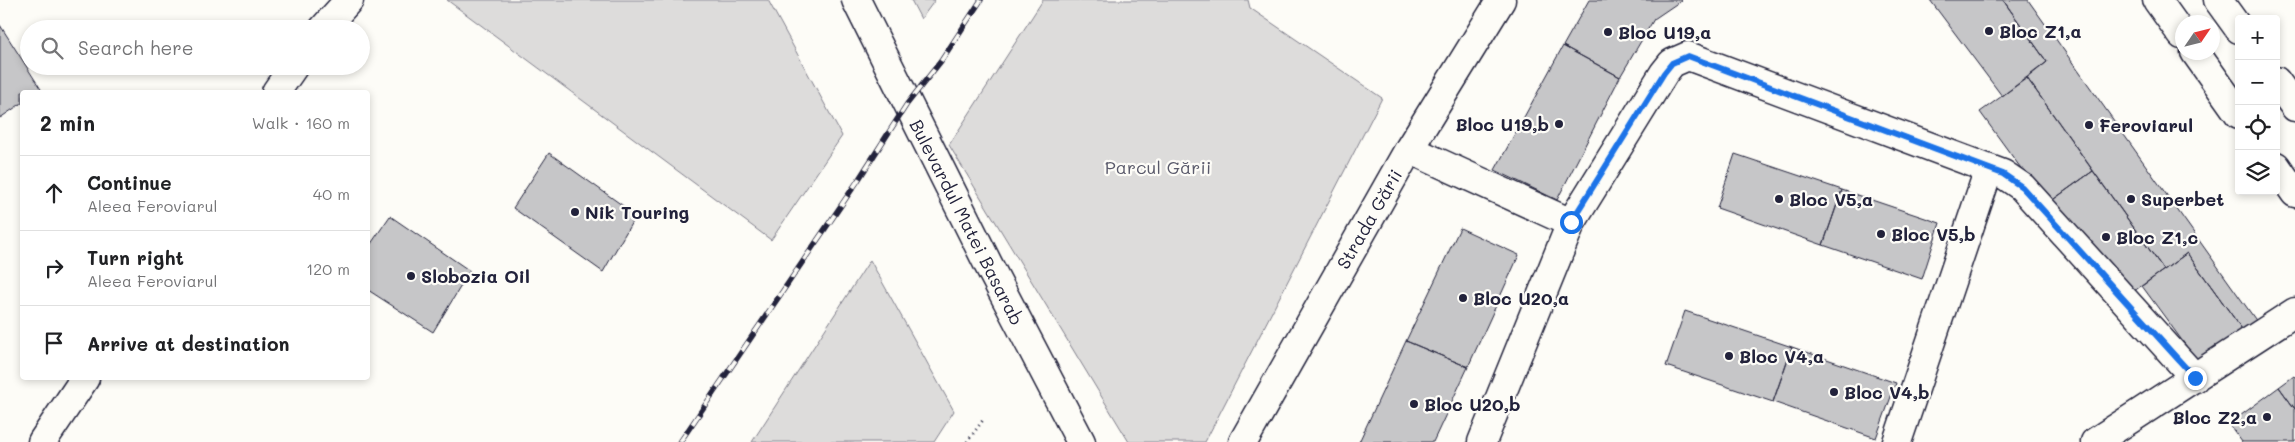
<!DOCTYPE html>
<html lang="en">
<head>
<meta charset="utf-8">
<style>
	body { margin:0; font-family:Mali,sans-serif; background:#f2f2f2; color:#202124 }
	.controls { position:absolute; right:15px; top:15px; display:grid; overflow:hidden; border-radius:5px; box-shadow:0 2px 8px #0003 }
	.controls button { width:45px; height:45px; display:grid; place-items:center; padding:0; border:0; border-bottom:1px solid #e0e0e0; background:#fff; color:#202124; font:25px sans-serif }
	.compass { position:absolute; left:2175px; top:15px; width:45px; height:45px; border-radius:50%; background:#fff; box-shadow:0 2px 8px #0003; rotate:55deg }
	.stop { position:absolute; width:15px; height:15px; margin:-11px; border:4px solid #1a73e8; border-radius:50%; background:#fff }
	.stop.end { background:#1a73e8; border-color:#fff; box-shadow:0 1px 5px #0008 }
	.list { margin:0; padding:0; list-style:none }
	h2 { display:flex; justify-content:space-between; align-items:center; height:65px; margin:0; padding:0 20px; font-size:21px }
	h2 small { font-size:16px; font-weight:400; color:#757577 }
	.list li { display:grid; grid-template-columns:32px 1fr auto; gap:15px; align-items:center; box-sizing:border-box; height:75px; padding:0 20px; border-top:1px solid #e0e0e0 }
	.list b { display:block; font-size:19px; white-space:nowrap }
	.list p { margin:0; font-size:16px; white-space:nowrap; color:#757577 }
	.list em { font-size:16px; font-style:normal; color:#757577 }
	.icon { flex:none; width:28px; height:28px; fill:none; stroke:currentColor; stroke-width:2; stroke-linecap:round; stroke-linejoin:round }
	.map { position:relative; flex:none; width:2295px; height:442px; overflow:hidden }
	.search { position:absolute; background:#fff; box-shadow:0 2px 8px #0003; left:20px; top:20px; width:350px; height:55px; display:flex; align-items:center; gap:12px; box-sizing:border-box; padding:0 18px; border-radius:28px; color:#757577; font-size:19px }
	.panel { position:absolute; background:#fff; box-shadow:0 2px 8px #0003; left:20px; top:90px; width:350px; height:290px; border-radius:5px }
	.map>svg:first-child { display:block }
	.green { fill:#dddcdb; stroke:#807f8b }
	.building { fill:#c6c6c8; stroke:#22223b }
	.lines { fill:none; stroke-linecap:round; stroke-linejoin:round }
	.minor-casing { stroke:#22223b; stroke-width:31 }
	.major-casing { stroke:#22223b; stroke-width:31 }
	.highway-casing { stroke:#22223b; stroke-width:31 }
	.path { stroke:#22223b; stroke-width:3; stroke-dasharray:1 4; stroke-linecap:butt }
	.minor { stroke:#fdfcf7; stroke-width:28 }
	.major { stroke:#fdfcf7; stroke-width:28 }
	.highway { stroke:#fdfcf7; stroke-width:28 }
	.rail-casing { stroke:#22223b; stroke-width:5.5 }
	.rail { stroke:#fdfcf7; stroke-width:4; stroke-dasharray:11; stroke-linecap:butt }
	.route { stroke:#1a73e8; stroke-width:6 }
	.poi-dot { fill:#22223b; stroke:#fdfcf7; stroke-width:2 }
	.labels { text-anchor:middle; dominant-baseline:central; stroke-width:4.5; stroke-linejoin:round; paint-order:stroke }
	.poi-label { font-size:18px; font-weight:bold; fill:#22223b; stroke:#fdfcf7; text-anchor:start }
	.park-label { font-size:18px; fill:#5a5a6b; stroke:#fdfcf7 }
	.street-label { font-size:18px; fill:#22223b; stroke:#fdfcf7 }
</style>
</head>
<body>
<div class="map">
<svg width="2295" height="442" viewBox="0 0 2295 442">
	<rect width="100%" height="100%" fill="#fdfcf7"/>
	<filter id="ink" filterUnits="userSpaceOnUse"><feTurbulence type="fractalNoise" baseFrequency=".02" numOctaves="2"/><feDisplacementMap in="SourceGraphic" scale="10" xChannelSelector="R" yChannelSelector="G"/><feConvolveMatrix kernelMatrix="1 2 1 2 8 2 1 2 1" color-interpolation-filters="sRGB"/></filter>
	<g filter="url(#ink)">
		<path class="green" d="M447 0H768L842 136 771 240Z
			M911 0H935L921 19Z
			M1043 0H1248L1250 8 1382 98 1205 442H1129L949 145Z
			M870 260 954 411 934 442H752Z"/>
		<path class="building" d="M1589 0H1682L1654 19 1620 77 1563 46Z
			M1930 0H2003L2047 62 2002 96Z
			M2003 0H2028L2260 326 2247 336 2187 253 2164 270 2027 78 2047 62Z
			M0 25 42 91 22 92V103L0 118Z
			M1563 46 1620 77 1557 200 1495 170Z
			M2027 78 2093 171 2047 204 1980 112Z
			M549 153 636 215 603 272 513 208Z
			M1735 154 1842 190 1823 245 1717 208Z
			M2093 171 2164 270 2117 303 2047 204Z
			M1842 190 1940 223 1922 279 1823 245Z
			M390 216 470 271 433 332 368 290V248Z
			M1460 228 1519 255 1468 367 1406 341Z
			M2187 253 2247 336 2203 369 2142 286Z
			M1685 311 1792 347 1773 402 1666 366Z
			M1406 341 1468 367 1433 442H1359Z
			M1792 347 1896 383 1876 438 1773 402Z
			M2294 376 2295 377V409L2279 387Z
			M2279 387 2295 409V442H2242L2229 424Z"/>
		<g class="lines">
			<defs>
				<path id="minor" d="M2157 0 2182 35
					M2218 0 2239 29
					M2195 52 2239 114
					M2276 81 2295 107
					M1409 149 1571 223
					M2276 166 2295 193
					M1243 442 1409 149 1501 0
					M1482 442 1571 223 1664 73 1672 63 1688 56 2003 174 2022 187 2195 378
					M1897 442 1989 169
					M2095 442 2295 312"/>
				<path id="major" d="M856 0 988 264 1081 442"/>
				<path id="highway" d="M323 29 349 0
					M276 92 294 66
					M42 442 85 378"/>
			</defs>
			<use href="#minor" class="minor-casing"/>
			<use href="#major" class="major-casing"/>
			<use href="#highway" class="highway-casing"/>
			<path class="path" d="M967 442 983 420"/>
			<use href="#minor" class="minor"/>
			<use href="#major" class="major"/>
			<use href="#highway" class="highway"/>
			<defs>
				<path id="rail" d="M680 442 857 182 907 104 941 61 981 0"/>
			</defs>
			<use href="#rail" class="rail-casing"/>
			<use href="#rail" class="rail"/>
		</g>
	</g>
	<g class="lines" filter="url(#ink)">
		<path class="route" d="M1571 222 1664 73 1672 63 1688 56 2003 174 2022 187 2195 378"/>
	</g>
	<g class="poi-dot">
		<circle cx="1989" cy="31" r="5"/>
		<circle cx="1608" cy="32" r="5"/>
		<circle cx="1559" cy="124" r="5"/>
		<circle cx="2089" cy="125" r="5"/>
		<circle cx="1779" cy="199" r="5"/>
		<circle cx="2131" cy="199" r="5"/>
		<circle cx="575" cy="212" r="5"/>
		<circle cx="1881" cy="234" r="5"/>
		<circle cx="2106" cy="237" r="5"/>
		<circle cx="411" cy="276" r="5"/>
		<circle cx="1463" cy="298" r="5"/>
		<circle cx="1729" cy="356" r="5"/>
		<circle cx="1834" cy="392" r="5"/>
		<circle cx="1414" cy="404" r="5"/>
		<circle cx="2267" cy="417" r="5"/>
	</g>
	<g class="labels">
		<g class="poi-label">
			<text x="1999" y="31">Bloc Z1,a</text>
			<text x="1618" y="32">Bloc U19,a</text>
			<text x="1549" y="124" text-anchor="end">Bloc U19,b</text>
			<text x="2099" y="125">Feroviarul</text>
			<text x="1789" y="199">Bloc V5,a</text>
			<text x="2141" y="199">Superbet</text>
			<text x="585" y="212">Nik Touring</text>
			<text x="1891" y="234">Bloc V5,b</text>
			<text x="2116" y="237">Bloc Z1,c</text>
			<text x="421" y="276">Slobozia Oil</text>
			<text x="1473" y="298">Bloc U20,a</text>
			<text x="1739" y="356">Bloc V4,a</text>
			<text x="1844" y="392">Bloc V4,b</text>
			<text x="1424" y="404">Bloc U20,b</text>
			<text x="2257" y="417" text-anchor="end">Bloc Z2,a</text>
		</g>
		<g class="park-label">
			<text x="1158" y="167">Parcul Gării</text>
		</g>
		<g class="street-label">
			<text transform="translate(1369 219) rotate(-60)">Strada Gării</text>
			<text transform="translate(967 222) rotate(63)">Bulevardul Matei Basarab</text>
		</g>
	</g>
</svg>
<div class="controls">
<button>+</button>
<button>−</button>
<button><svg class="icon" aria-label="locate" viewBox="0 0 24 24"><circle cx="12" cy="12" r="6"/><path d="M12 2v4M12 18v4M2 12h4M18 12h4"/></svg></button>
<button><svg class="icon" aria-label="layers" viewBox="0 0 24 24"><path d="M12 4l9 5-9 5-9-5zM3 14l9 5 9-5"/></svg></button>
</div>
<svg class="compass" viewBox="-18 -18 36 36"><path d="M0-13l5 13h-10z" fill="#e53935"/><path d="M0 13l5-13h-10z" fill="#757577"/></svg>
<div class="stop" style="left:1571px;top:222px"></div>
<div class="stop end" style="left:2195px;top:378px"></div>
<div class="search"><svg class="icon" aria-label="search" viewBox="0 0 24 24"><circle cx="10" cy="10" r="6"/><path d="M15 15l6 6"/></svg>Search here</div>
<section class="panel">
<h2>2 min<small>Walk · 160 m</small></h2>
<ul class="list">
<li><svg class="icon" aria-label="ahead" viewBox="0 0 24 24"><path d="M12 20V5M6 11l6-6 6 6"/></svg><div><b>Continue</b><p>Aleea Feroviarul</p></div><em>40 m</em></li>
<li><svg class="icon" aria-label="right" viewBox="0 0 24 24"><path d="M7 20v-9h11M14 6l5 5-5 5"/></svg><div><b>Turn right</b><p>Aleea Feroviarul</p></div><em>120 m</em></li>
<li><svg class="icon" aria-label="arrive" viewBox="0 0 24 24"><path d="M6 21V4h12l-3 4 3 4H6"/></svg><div><b>Arrive at destination</b></div></li>
</ul>
</section>
</div>
</body>
</html>
